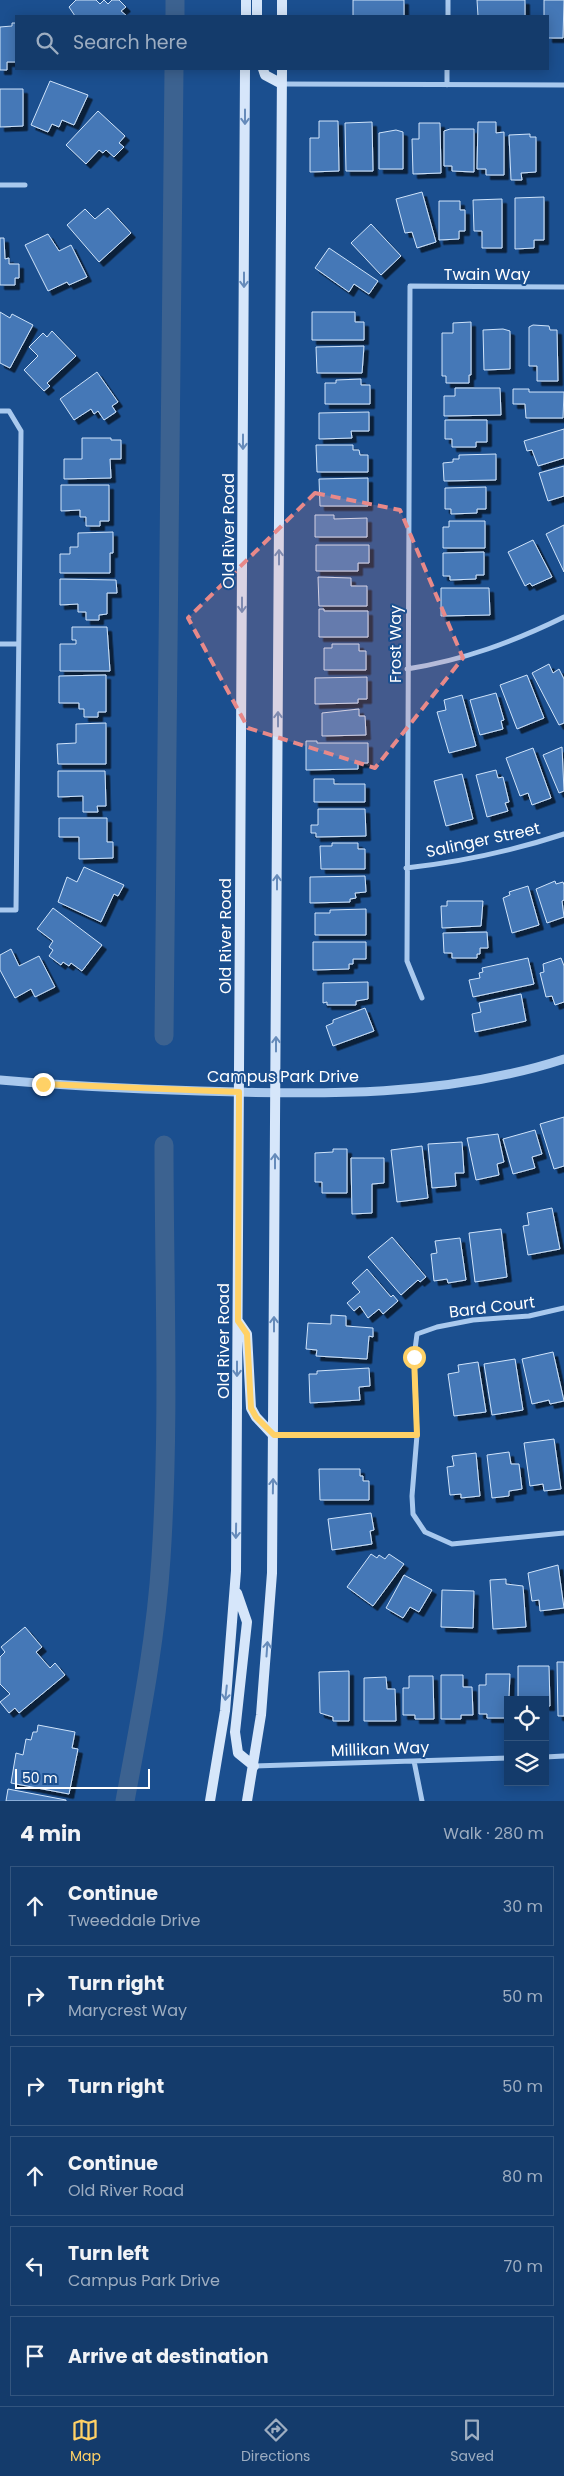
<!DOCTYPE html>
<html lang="en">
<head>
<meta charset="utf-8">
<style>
	body { margin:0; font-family:Poppins,sans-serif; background:#214673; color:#f1f3f6 }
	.controls { position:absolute; right:15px; bottom:15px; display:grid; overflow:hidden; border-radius:0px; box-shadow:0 2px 12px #0003 }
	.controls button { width:45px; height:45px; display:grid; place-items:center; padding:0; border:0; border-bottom:1px solid #33557e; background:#143b6b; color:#f1f3f6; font:25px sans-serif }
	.scale { position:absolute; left:15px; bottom:12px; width:135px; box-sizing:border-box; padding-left:5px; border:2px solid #fff; border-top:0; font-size:14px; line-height:18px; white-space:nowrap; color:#fff; -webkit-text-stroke:4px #1b4f8f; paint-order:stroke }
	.stop { position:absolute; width:15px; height:15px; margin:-11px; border:4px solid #ffd166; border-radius:50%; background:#fff }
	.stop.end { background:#ffd166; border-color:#fff; box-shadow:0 1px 5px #0008 }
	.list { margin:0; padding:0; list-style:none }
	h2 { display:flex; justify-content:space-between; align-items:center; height:65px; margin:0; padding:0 20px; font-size:21px }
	h2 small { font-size:16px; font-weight:400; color:#9dadc1 }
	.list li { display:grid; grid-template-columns:32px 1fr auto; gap:15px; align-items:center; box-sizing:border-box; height:80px; margin:0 10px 10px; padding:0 10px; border:1px solid #33557e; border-radius:0px }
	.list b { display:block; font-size:19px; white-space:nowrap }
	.list p { margin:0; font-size:16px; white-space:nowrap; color:#9dadc1 }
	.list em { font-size:16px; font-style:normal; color:#9dadc1 }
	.icon { flex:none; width:28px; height:28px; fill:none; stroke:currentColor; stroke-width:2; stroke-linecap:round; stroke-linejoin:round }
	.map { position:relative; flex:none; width:564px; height:1801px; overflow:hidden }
	.search { position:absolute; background:#143b6b; box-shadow:0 2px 12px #0003; left:15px; right:15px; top:15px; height:55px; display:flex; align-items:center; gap:12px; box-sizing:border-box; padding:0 18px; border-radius:0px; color:#9dadc1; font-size:19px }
	.sheet { height:605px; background:#143b6b }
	nav { display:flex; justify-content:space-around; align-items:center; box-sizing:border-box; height:70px; border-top:1px solid #33557e; background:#143b6b; font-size:14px; color:#9dadc1 }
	nav a { display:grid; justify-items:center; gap:2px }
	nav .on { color:#ffd166 }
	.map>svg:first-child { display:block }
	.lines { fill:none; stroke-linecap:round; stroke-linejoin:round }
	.canal { stroke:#3c6290; stroke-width:19 }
	.building { fill:#4478b7; stroke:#cfe3fa; filter:url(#shadow) }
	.minor { stroke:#a9c9ee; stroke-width:5 }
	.tertiary { stroke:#a9c9ee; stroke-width:9 }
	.secondary { stroke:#d6e6fa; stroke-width:10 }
	.oneway { stroke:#668bba }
	.route { stroke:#ffd166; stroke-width:6 }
	.marked { fill:#e88989; fill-opacity:0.2; stroke:#e88989; stroke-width:4; stroke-dasharray:10 6; stroke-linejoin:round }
	.labels { text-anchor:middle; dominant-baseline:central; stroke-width:4; stroke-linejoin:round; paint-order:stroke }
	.street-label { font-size:16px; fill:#fff; stroke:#1b4f8f }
</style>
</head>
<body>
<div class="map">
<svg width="564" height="1801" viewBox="0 0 564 1801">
	<defs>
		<filter id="shadow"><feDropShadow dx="4.5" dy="4.5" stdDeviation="0" flood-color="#0009"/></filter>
	</defs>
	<rect width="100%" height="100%" fill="#1b4f8f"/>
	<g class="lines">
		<path class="canal" d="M175 16V0
			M164 1036 174 69
			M125 1801C140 1720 156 1640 161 1558 170 1421 164 1282 164 1145"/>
	</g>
	<path class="building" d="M76 0H96L100 4 104 0 108 4 112 0H119L126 7 121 11 127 16H75L69 7Z
		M353 0H404V16H353Z
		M477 0H525V16H478Z
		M544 0H564L563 38H548V16H544Z
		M12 23H16V62H7V70H0V27L12 26Z
		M50 81 88 95 74 125 62 120 59 127 52 124 48 132 31 125Z
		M0 89H23V126L0 127Z
		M98 111 125 136 119 143 124 147 114 157 106 150 103 153 99 150 86 164 66 145Z
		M319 121H338L339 171 310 172V138H319Z
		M372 122 373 171H346L345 123Z
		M478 122H496V133L504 132V175H486V169H477Z
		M419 123H440L441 173 413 174 412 139H419Z
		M450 129H474V172L452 171V166H444V131Z
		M396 130 403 132V169H379V133Z
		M530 134V137H536V172L521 173 522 180H511L509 135Z
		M422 192 436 242 417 248 412 232 405 233 396 199Z
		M544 197V240H534V248L515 249V198Z
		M502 199V248H482V231H474L473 200Z
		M439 201H460V210H465V231H459V239L439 240Z
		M108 208 131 233 99 262 67 225 85 209 95 219Z
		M371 224 401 256 381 275 351 243Z
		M48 234 59 251 71 245 87 277 69 285 67 282 48 291 25 245Z
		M0 238H4L5 259 9 258V264H19V278H15V285H0Z
		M329 248 378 281 369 294 354 284 349 292 315 268Z
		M0 312 10 318 12 314 33 325 10 368 0 363Z
		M312 312H355V322H364V340H312Z
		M471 322V375H469V383H446V376H442V333H453V323Z
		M533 325 549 326 550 330H557L558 381H537V366H529V327Z
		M503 329 510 331V369L484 370 483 330Z
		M52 331 76 356 47 383 50 386 44 391 24 370 38 356 29 347 43 333 47 337Z
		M364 346 362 373H317L316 347Z
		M97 372 118 402 112 406 116 412 104 420 98 411 94 414 91 409 74 420 60 399Z
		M361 379V385H370V404H325V383H336V380Z
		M455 388H500L501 415 444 416V396H455Z
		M513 389H529V392H564L563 418H526L525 404H513Z
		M369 412V431H351L352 438 319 439V413Z
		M445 420H487V442H476V447H452V439H445Z
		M564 429V458L538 466 532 450 527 451 524 441Z
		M82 438H111V440H121V459H110L111 478 64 479V459H82Z
		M316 445H353V450H359L360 455H368V472H317Z
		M496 454V480L444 481 443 463 453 462V459H459V455Z
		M564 466V496L548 501 539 473Z
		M368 478V506H320L319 479Z
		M61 485H109V521H100V526H86V517H80V510L61 511Z
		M486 487V509H477V513L451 514V509H445V488Z
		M315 515H334V519L367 518V537H315Z
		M449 521H485V548H443V527H449Z
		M564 525V572L546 534Z
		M113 532V553H110V573H60V554H70V547H78V533Z
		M533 540 552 577 532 586 530 583 525 586 508 552Z
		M316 545H369V563H358V571H316Z
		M484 552V575H476V579L450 580V576H443V553Z
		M318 577 351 578V586H367V606H319Z
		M60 579 116 580 117 593H107V614L99 615V620H86V612H78V604L60 605Z
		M441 588H489L490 615 441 616Z
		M319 609H324V611H368V637H319Z
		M72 627H107L110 671H60V644H76V640H72Z
		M332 644H359V651H366V670H324V648H332Z
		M549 664 553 673 559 669 564 679V723L559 725 532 673Z
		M106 675V712H98V717H84V709H79V703H59V676Z
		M527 675 544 718 517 729 500 685Z
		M367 677V699H358V703L315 704V678Z
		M496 693 504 720 501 721 503 729 480 735 470 700Z
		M462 695 476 746 449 753 437 712 446 710 444 700Z
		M359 709V716H365L366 735 322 736V713Z
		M106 723V764H58L57 744 76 743V724Z
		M306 741H317V743H368V763H358V769L306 770Z
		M562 747 564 791 559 793 543 755Z
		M533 748 551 798 532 805 528 793 520 796 506 758Z
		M496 770 498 778 503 777 509 802 505 803 508 811 487 817 476 775Z
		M58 771H105L106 806H97L98 812H83V796L58 797Z
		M462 774 473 819 446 826 434 781Z
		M314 779H334V784H365V802H314Z
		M318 809H365L366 836 316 837V833H311V825H318Z
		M59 818H107V842H113V858L79 859V837H59Z
		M332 843H358V849H365V869H321L320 846H332Z
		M84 867 124 885 118 896 114 894 101 922 58 902 67 877 77 882Z
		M365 876 366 892 355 893 356 898 350 899V902L310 903V877Z
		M555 881 556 884 563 882 564 885V900L562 901 564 917 547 923 536 889Z
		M528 886 539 925 512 933 503 898 510 895 509 892Z
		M447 901H483L481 926 442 928 441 906H447Z
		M53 908 102 945 82 971 71 963 69 966 63 962 61 965 49 956 53 950 49 947 53 941 37 929Z
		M366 909V935H315V913H330V910Z
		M487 932 488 948H480V954H477V958H452V953H444L443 933Z
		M313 942H366V959H353V964H349V969L313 970Z
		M11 949 19 966 39 956 55 987 35 997 31 989 15 998 0 970V955Z
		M528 958 534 984 473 997 469 980 480 978 479 973 483 972 482 968Z
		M561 958 564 966V1002L555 1005 552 996 546 997 540 973 544 972 543 964Z
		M368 982V999L356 1001V1005H327V1002L323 1003V983Z
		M521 994 526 1021 475 1032 472 1014 481 1012 479 1003Z
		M365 1008 374 1031 333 1046 326 1026 333 1023V1020Z
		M564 1117V1166L554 1169 540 1124Z
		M535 1130 542 1154 532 1157 535 1168 513 1174 503 1139Z
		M498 1134 504 1162 497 1164 499 1175 476 1180 467 1138Z
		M462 1142 464 1173H455L456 1186 432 1188 428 1144Z
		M422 1146 428 1198 397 1202 391 1150Z
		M333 1149H347V1193H322V1182H315V1153L333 1152Z
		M351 1158H384V1183L372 1184V1213L352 1214Z
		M552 1208 560 1249 528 1255 523 1226 529 1225 527 1213Z
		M501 1229 507 1277 475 1282 469 1233Z
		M392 1237 426 1277 420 1282 418 1280 401 1295 368 1257Z
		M460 1238 466 1280 448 1283 447 1279 434 1281 431 1254 437 1253 435 1241Z
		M367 1269 391 1297 393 1295 398 1301 383 1314 379 1309 368 1318 360 1306 354 1311 347 1303 360 1292 352 1283Z
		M331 1315 346 1316V1326L373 1328V1337L369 1336 367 1359 316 1356 317 1350 306 1349 308 1323 331 1324Z
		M553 1352 564 1401 550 1404 549 1400 532 1404 522 1359Z
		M515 1359 523 1410 492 1415 484 1364Z
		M478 1362 486 1412 454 1416 448 1374 459 1372 458 1365Z
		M369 1368 370 1386 359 1387 360 1400 310 1403 309 1374H317V1371Z
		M554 1439 561 1489 544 1491 543 1484 530 1486 524 1443Z
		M509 1452 511 1464H519L522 1489 509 1491V1496L492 1498 487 1455Z
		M476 1453 480 1496 461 1498V1494L450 1495 447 1467 454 1466 452 1456Z
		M319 1469H360V1476H363V1481H369V1500H320Z
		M371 1513 374 1530 370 1531 372 1544 332 1550 328 1519Z
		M371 1554 377 1558 379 1555 385 1559 389 1554 404 1564 373 1606 347 1587Z
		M558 1565 564 1608 540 1611 539 1600 532 1601 528 1573Z
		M404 1575 432 1590 419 1612 410 1607 403 1618 386 1608Z
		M506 1579V1584L523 1586 526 1627 493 1629 490 1580Z
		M442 1590 474 1591 473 1628 441 1627Z
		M25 1627 42 1647 36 1652 50 1668 55 1663 65 1675 19 1713 15 1708 9 1713 0 1702 10 1694 0 1684V1657L5 1652 1 1647Z
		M557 1662H564V1716H558Z
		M518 1666H549L550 1706H545V1700H518Z
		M349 1671V1721H333V1717L320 1713 319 1672Z
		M486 1674H510L508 1718H487V1714H479V1685H486Z
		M441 1675H463V1687H472L473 1715H461V1719H441Z
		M409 1676H433L434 1719H415V1715H403V1688H409Z
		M386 1677 387 1689H395L396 1721H364V1678Z
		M38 1725 75 1732 72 1748 78 1749 69 1794 11 1783 16 1753 23 1755 26 1739 31 1740 33 1732H37Z
		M8 1789 66 1800V1801H6Z"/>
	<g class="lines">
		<path class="minor" d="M448 16V0
			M282 84 564 85
			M447 85V69
			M0 185H25
			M0 411H9L21 431 16 910H0
			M0 644H18
			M407 669C464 660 513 642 564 617
			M406 868C461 862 512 851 564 834
			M422 998 407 961 410 286 564 287
			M564 1308 529 1316 473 1320 437 1327 417 1334 414 1357 417 1435 412 1496 413 1514 425 1532 452 1544 564 1533
			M273 1435H417
			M545 1757 564 1756
			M414 1761 422 1801
			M254 1766 508 1758"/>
		<path class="tertiary" d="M0 1080C67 1086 133 1089 200 1091 321 1095 448 1097 564 1059"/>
		<path class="secondary" d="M257 0V16
			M246 16V0
			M282 16V0
			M263 69 265 75 282 84
			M238 1321 247 1334 251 1408 256 1417 273 1435
			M237 1593 247 1622 235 1732 238 1753 254 1766
			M210 1801 225 1711 236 1571 245 69
			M247 1801 261 1715 272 1573 282 69"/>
	</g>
	<defs><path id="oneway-shaft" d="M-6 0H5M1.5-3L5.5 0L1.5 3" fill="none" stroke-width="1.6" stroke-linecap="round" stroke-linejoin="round" transform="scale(1.25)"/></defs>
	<g class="oneway">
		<use href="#oneway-shaft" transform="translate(245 117) rotate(90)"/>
		<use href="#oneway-shaft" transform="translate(244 280) rotate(90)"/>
		<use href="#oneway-shaft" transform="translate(243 442) rotate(90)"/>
		<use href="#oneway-shaft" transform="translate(279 557) rotate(-90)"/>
		<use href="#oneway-shaft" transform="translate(242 605) rotate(90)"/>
		<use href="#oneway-shaft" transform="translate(278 719) rotate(-90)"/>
		<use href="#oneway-shaft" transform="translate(277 882) rotate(-90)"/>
		<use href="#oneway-shaft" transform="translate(276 1044) rotate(-90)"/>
		<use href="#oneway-shaft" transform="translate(275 1161) rotate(-90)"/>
		<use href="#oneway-shaft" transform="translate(274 1324) rotate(-90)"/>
		<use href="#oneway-shaft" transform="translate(237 1369) rotate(90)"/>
		<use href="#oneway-shaft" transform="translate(273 1486) rotate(-89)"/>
		<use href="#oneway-shaft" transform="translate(236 1531) rotate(91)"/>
		<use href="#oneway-shaft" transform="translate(267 1649) rotate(-86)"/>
		<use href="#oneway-shaft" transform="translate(226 1693) rotate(96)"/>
	</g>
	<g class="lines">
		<path class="route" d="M43 1084 239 1092 238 1321 247 1334 251 1408 256 1417 274 1435H417L414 1357"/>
	</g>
	<path class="marked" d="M315 493 400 510 463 658 375 768 248 728 188 618Z"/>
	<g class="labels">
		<g class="street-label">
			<text x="487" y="274">Twain Way</text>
			<text transform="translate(228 531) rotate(-90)">Old River Road</text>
			<text transform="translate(395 644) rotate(-90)">Frost Way</text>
			<text transform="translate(483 840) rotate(-12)">Salinger Street</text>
			<text transform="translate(225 936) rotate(-90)">Old River Road</text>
			<text x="283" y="1076">Campus Park Drive</text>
			<text transform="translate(492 1307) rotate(-7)">Bard Court</text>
			<text transform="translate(223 1341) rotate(-90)">Old River Road</text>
			<text transform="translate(380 1749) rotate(-2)">Millikan Way</text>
		</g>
	</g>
</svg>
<div class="controls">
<button><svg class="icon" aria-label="locate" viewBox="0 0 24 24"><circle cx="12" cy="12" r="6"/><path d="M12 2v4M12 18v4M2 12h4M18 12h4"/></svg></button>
<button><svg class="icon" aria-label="layers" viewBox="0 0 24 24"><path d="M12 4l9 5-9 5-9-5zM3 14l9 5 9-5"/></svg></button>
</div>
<div class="scale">50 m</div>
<div class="stop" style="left:414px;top:1357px"></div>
<div class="stop end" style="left:43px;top:1084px"></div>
<div class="search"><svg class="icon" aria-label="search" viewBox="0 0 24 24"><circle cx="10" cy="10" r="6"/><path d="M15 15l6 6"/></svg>Search here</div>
</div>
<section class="sheet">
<h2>4 min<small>Walk · 280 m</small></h2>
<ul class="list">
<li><svg class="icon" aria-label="ahead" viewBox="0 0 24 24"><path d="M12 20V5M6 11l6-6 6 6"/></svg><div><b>Continue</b><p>Tweeddale Drive</p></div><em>30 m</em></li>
<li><svg class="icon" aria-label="right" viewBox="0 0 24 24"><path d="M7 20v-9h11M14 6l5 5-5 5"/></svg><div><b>Turn right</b><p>Marycrest Way</p></div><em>50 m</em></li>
<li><svg class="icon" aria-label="right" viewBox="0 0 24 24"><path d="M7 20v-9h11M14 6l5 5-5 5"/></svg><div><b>Turn right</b></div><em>50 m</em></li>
<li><svg class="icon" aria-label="ahead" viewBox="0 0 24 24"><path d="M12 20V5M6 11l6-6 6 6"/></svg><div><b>Continue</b><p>Old River Road</p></div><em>80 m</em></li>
<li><svg class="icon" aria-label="left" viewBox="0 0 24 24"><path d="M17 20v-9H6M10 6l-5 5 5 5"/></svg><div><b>Turn left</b><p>Campus Park Drive</p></div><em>70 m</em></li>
<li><svg class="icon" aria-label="arrive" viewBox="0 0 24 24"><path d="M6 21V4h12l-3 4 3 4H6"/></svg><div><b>Arrive at destination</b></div></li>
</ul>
</section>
<nav>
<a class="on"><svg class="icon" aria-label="map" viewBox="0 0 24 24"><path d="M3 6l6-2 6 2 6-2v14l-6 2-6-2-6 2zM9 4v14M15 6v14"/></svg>Map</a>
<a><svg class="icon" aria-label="directions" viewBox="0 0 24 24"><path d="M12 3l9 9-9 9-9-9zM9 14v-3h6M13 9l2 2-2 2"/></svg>Directions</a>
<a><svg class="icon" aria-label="saved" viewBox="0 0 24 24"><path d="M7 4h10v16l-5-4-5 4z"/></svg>Saved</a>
</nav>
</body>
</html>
